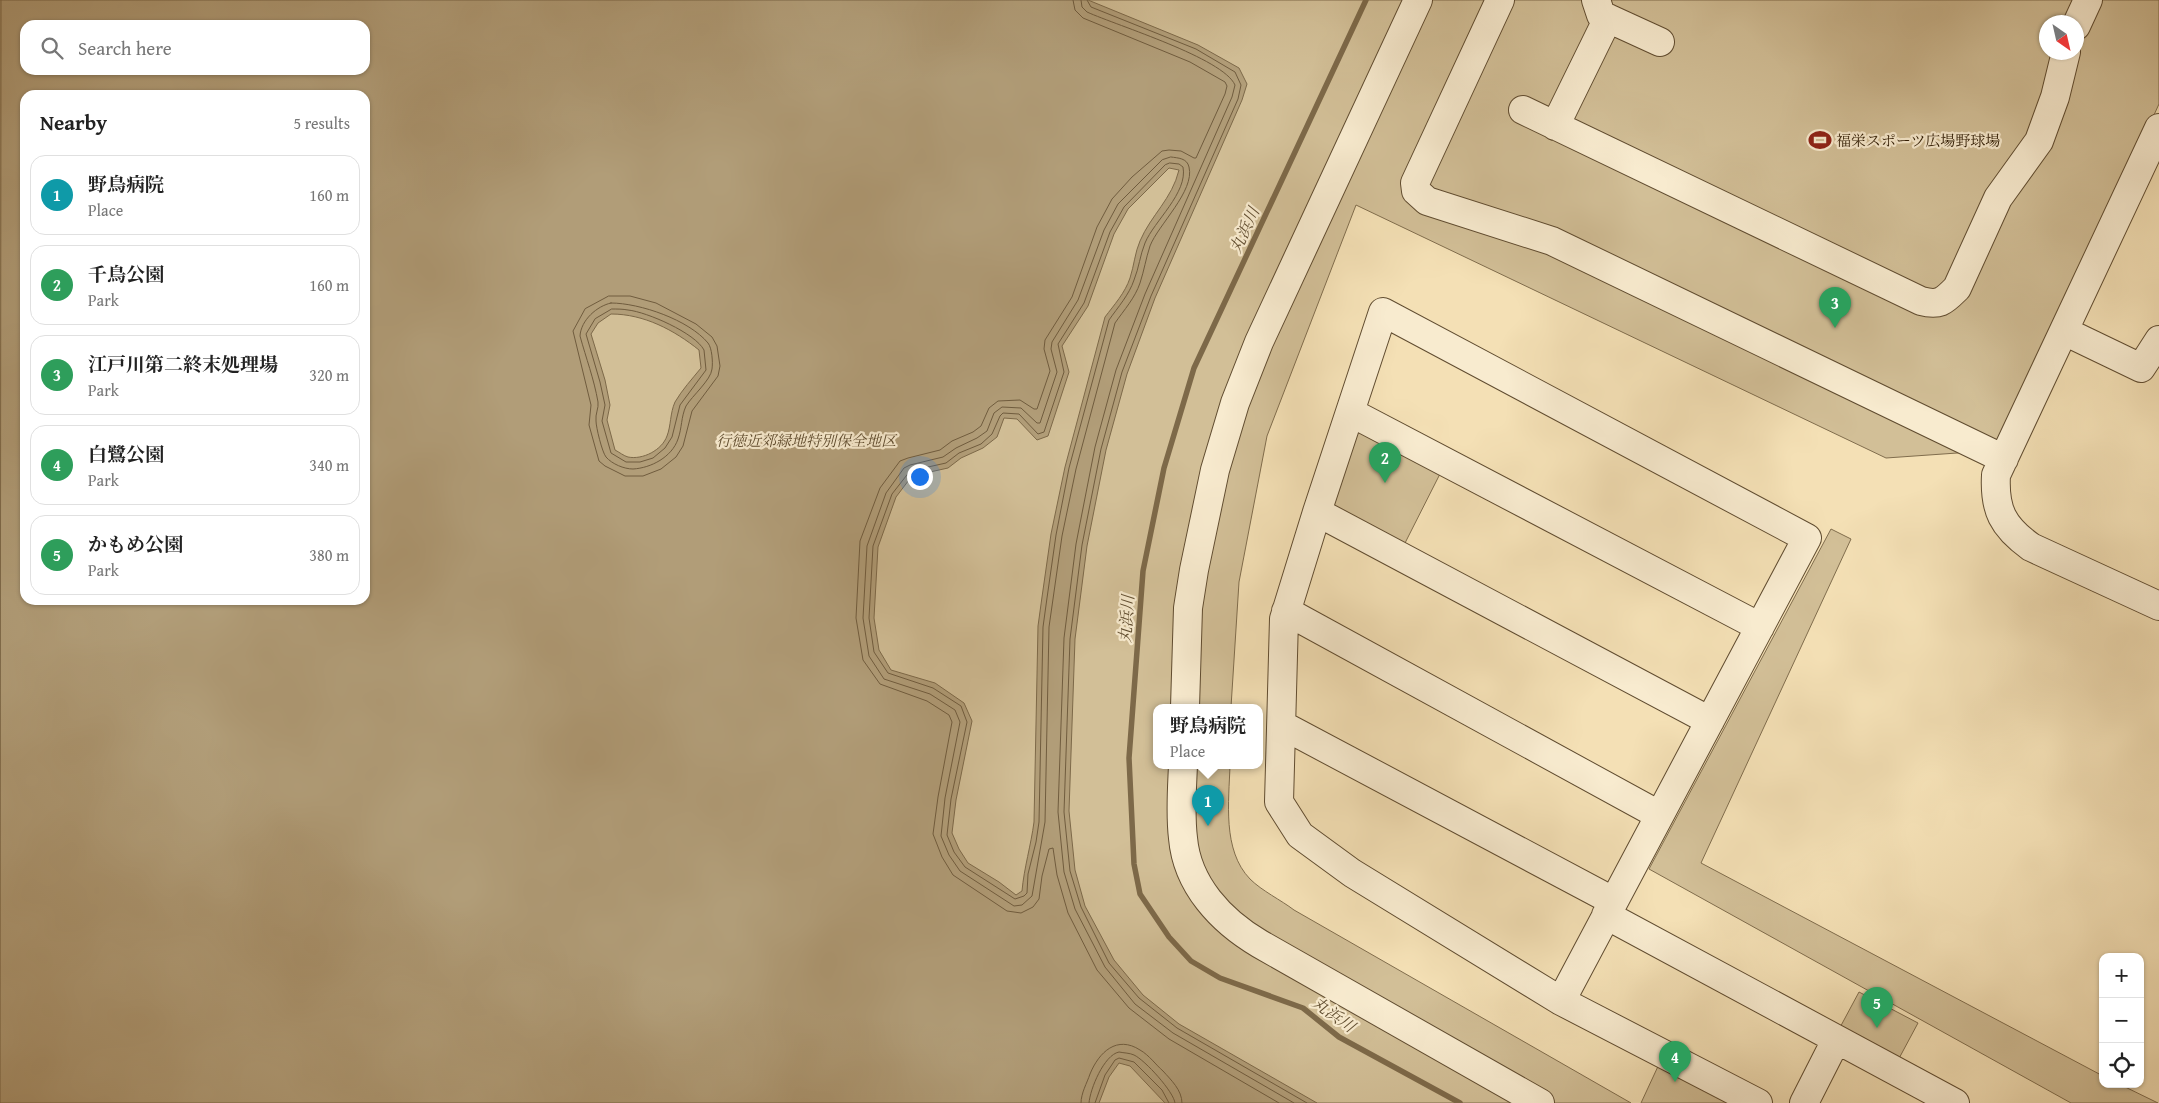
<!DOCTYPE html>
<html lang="en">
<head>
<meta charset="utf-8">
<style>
	body { margin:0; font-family:"Gentium Book Plus","Noto Serif JP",serif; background:#f6f6f6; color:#222 }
	.controls { position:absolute; right:15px; bottom:15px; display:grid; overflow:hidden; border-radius:10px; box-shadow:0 1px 4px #0004 }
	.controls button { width:45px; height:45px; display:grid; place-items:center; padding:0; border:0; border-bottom:1px solid #e0e0e0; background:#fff; color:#222; font:25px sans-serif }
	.compass { position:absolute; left:2039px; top:15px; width:45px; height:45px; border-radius:50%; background:#fff; box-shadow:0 1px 4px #0004; rotate:146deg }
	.you { position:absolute; left:919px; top:476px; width:18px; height:18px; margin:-12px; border:4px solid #fff; border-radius:50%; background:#1a73e8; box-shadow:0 0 0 8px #1a73e833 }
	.badge { display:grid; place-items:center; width:32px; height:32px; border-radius:50%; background:#8f2418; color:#fff; font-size:16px; font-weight:700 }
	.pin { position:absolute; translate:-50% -41px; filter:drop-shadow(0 1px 2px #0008) }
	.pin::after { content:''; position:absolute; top:26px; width:18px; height:15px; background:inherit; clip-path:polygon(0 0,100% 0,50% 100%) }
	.popup { position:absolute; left:1153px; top:704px; width:110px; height:65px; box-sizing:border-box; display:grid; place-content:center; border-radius:10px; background:#fff; filter:drop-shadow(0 1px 4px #0005); font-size:16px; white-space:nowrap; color:#767676 }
	.popup b { font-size:19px; color:#222 }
	.popup::after { content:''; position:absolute; left:50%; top:100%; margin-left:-10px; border:10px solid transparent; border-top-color:#fff }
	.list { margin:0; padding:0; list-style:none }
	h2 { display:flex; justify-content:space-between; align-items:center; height:65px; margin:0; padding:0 20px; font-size:21px }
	h2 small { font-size:16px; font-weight:400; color:#767676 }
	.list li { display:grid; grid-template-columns:32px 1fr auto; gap:15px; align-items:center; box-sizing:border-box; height:80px; margin:0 10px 10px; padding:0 10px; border:1px solid #e0e0e0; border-radius:15px }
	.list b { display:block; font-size:19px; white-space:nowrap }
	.list p { margin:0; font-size:16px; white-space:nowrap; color:#767676 }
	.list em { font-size:16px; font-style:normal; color:#767676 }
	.icon { flex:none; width:28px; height:28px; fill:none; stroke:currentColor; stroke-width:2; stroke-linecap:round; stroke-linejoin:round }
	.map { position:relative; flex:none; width:2159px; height:1103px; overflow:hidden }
	.search { position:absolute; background:#fff; box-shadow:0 1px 4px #0004; left:20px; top:20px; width:350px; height:55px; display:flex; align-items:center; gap:12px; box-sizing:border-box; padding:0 18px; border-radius:15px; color:#767676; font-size:19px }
	.panel { position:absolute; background:#fff; box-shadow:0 1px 4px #0004; left:20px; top:90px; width:350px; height:515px; border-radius:15px }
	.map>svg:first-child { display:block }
	.green { fill:#d2bf97; stroke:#806d4d; fill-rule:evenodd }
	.water { fill:#b19d78; stroke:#7d6949; fill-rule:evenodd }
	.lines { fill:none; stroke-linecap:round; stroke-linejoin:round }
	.shore { stroke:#705c3e; stroke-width:1 }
	.stream { stroke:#7d6949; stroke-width:5.5 }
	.minor-casing { stroke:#604c30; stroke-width:30 }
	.minor { stroke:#f8ebcf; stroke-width:28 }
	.labels { text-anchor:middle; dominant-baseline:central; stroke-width:4.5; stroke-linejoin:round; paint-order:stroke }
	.poi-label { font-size:15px; fill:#2e1b03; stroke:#f8ebcf; text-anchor:start }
	.park-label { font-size:15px; font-style:italic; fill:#5f4c2f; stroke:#f8ebcf }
	.water-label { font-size:16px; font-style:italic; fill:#624f32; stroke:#f8ebcf }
</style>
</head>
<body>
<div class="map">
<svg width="2159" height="1103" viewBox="0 0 2159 1103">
	<rect width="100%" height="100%" fill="#f4e0b5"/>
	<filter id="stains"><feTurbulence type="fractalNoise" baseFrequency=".004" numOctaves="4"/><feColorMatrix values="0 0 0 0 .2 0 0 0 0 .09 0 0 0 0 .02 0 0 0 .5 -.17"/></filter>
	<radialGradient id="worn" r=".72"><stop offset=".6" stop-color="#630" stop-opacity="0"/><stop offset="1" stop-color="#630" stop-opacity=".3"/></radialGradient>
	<path class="green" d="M0 0H2159V104L2000 450 1886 458 1356 205 1267 436 1239 582 1231 707H1157V765H1230C1229 801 1222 850 1250 879 1262 891 1281 900 1294 910L1631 1103H0ZM2046 22H2076V52H2046ZM25 25H365V70H25ZM25 95H365V600H25Z
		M1363 426 1444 466 1403 547 1333 510 1328 501 1350 432Z
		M1831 529 1851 539 1701 863 2103 1076V1084H2119L2158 1103H2071L1649 869Z
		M1859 992 1918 1023 1896 1064 1837 1033Z
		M1660 1062 1738 1103H1641Z"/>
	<path class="water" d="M1 0H1088L1198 45 1239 68 1247 84 1242 100 1155 298 1127 374 1106 450 1087 546 1075 639 1069 811 1075 870 1085 906 1114 960 1143 995 1179 1024 1317 1103H1165L1130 1066 1119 1063 1109 1077 1099 1103H0ZM25 25H365V70H25ZM25 95H365V600H25ZM1169 168 1179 170C1172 199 1151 215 1140 241 1135 252 1134 266 1130 278 1125 293 1114 305 1105 317L1065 467 1051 534 1042 597 1038 626 1034 822C1031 845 1024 868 1022 891L1016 895 999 882 968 863 959 849 952 833 956 800 972 721 964 703 935 683 891 670 879 650 874 618 878 547 896 497 912 476 948 468 961 458 983 448 997 437 1004 418 1017 419 1037 440 1048 436 1069 372 1062 346 1088 306 1114 234 1128 209ZM611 314C644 314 674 330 699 350L701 368C692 379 682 390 675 402 670 413 671 426 667 436 662 450 643 460 628 457 624 456 619 452 615 450L607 420 610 405 605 380 591 334 598 323Z"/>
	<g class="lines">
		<path class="shore" d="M1073 0 1075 10 1083 18 1190 62 1225 82 1227 86 1225 94 1196 158H1194L1181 151 1169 150 1162 151 1132 177 1112 199 1097 227 1072 297 1045 340 1044 349 1050 371 1037 409H1034L1020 400 998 401 989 408 981 426 973 432 952 441 940 450 908 458 900 461 880 488 860 541 856 618 863 660 880 684 927 701 949 715 952 722 938 797 933 834 942 857 953 875 1007 911 1021 913 1033 907 1039 899 1042 876 1049 849 1053 848 1057 875 1068 913 1097 970 1129 1008 1169 1039 1279 1103
			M1081 0 1082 7 1087 12C1118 26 1223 58 1235 85L1232 97 1145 294 1116 370 1095 447 1076 544 1064 638 1058 812 1064 872 1075 909 1105 967 1135 1004 1173 1033 1294 1103
			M1087 0 1091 7 1196 49 1235 72 1241 85 1238 99 1151 296 1122 372 1101 449 1082 545 1070 639 1064 812 1070 871 1081 907 1109 963 1139 998 1177 1028 1307 1103
			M1171 157C1178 158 1187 158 1189 167 1195 191 1158 225 1150 246 1146 258 1144 271 1140 283 1135 298 1124 310 1115 323L1076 469 1062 536 1049 627 1045 822 1032 896 1022 905 1014 906 960 871 949 855 941 836 945 798 960 722 955 710 930 694 884 679 869 656 863 618 867 546 886 493 904 468 910 465 943 457 956 448 977 438 987 431 994 413 1002 407 1021 408 1037 423H1040L1057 372 1051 349 1052 342 1078 300 1104 230 1118 204 1162 160Z
			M1170 163 1179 164 1183 167C1188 193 1154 221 1145 243 1140 255 1139 268 1134 280 1129 295 1118 307 1109 320L1069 468 1056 535 1047 598 1043 627 1039 822 1036 842 1028 874 1027 893 1024 896 1015 899 965 867 954 852 947 835 951 799 967 722 961 706 933 688 888 673 874 652 869 618 873 546 892 494 910 471 946 463 959 453 981 444 992 434 1000 416 1003 413 1019 414 1038 434 1044 432 1064 372 1058 344 1084 303 1110 232 1124 207 1165 165Z
			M609 296H630L656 303 696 324 712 337 717 346 720 366 718 376 692 411 683 446 676 457 661 469 643 476H625L605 466 599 461 589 425 591 405 573 331 585 309Z
			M611 303C640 303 689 320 708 343 712 348 713 362 712 369 711 380 692 396 686 406 681 417 682 428 678 439 672 457 651 468 633 469 624 469 612 464 606 457 602 452 596 427 596 421 595 414 599 408 598 402 594 379 586 358 580 336 581 320 597 306 611 303Z
			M612 309C617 309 623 309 628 310 647 312 695 333 704 350L706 370 680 405 672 437 665 448 653 458 640 462H626L611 453 602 421 605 405 600 382 586 334 595 319Z
			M1081 1103C1081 1093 1087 1083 1090 1074 1099 1052 1117 1035 1140 1050 1149 1055 1156 1065 1163 1071 1171 1080 1182 1090 1182 1103
			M1089 1103C1090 1089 1104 1055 1119 1052 1124 1053 1130 1053 1134 1055 1145 1060 1174 1092 1175 1103
			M1095 1103 1105 1075 1115 1060 1119 1058 1134 1062 1162 1090 1169 1103"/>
		<path class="stream" d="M1366 0 1194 368 1164 468 1143 571 1129 758 1134 864 1140 894 1169 937 1191 961 1220 978 1303 1008 1339 1037 1460 1103"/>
		<defs>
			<path id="minor" d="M1500 0 1415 183 1416 191 1427 201 1552 241 2004 459
				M1596 0 1601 15 1660 42
				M2076 26 2088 0
				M1523 110 1921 301C1940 306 1944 301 1957 288L1998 198 2039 141 2055 97 2066 52
				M1555 126 1608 18
				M2159 128 1996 475C1994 510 2003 527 2031 547L2159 606
				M2064 331 2141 368 2159 340
				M1350 412 1760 627
				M1317 512 1710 721
				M1286 611 1659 815
				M1185 707 1188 608 1194 570 1215 470 1235 403 1259 342 1418 0
				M1282 725 1613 901
				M1183 765C1182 789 1180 814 1183 838 1187 885 1221 921 1260 944L1540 1103
				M1606 915 1955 1103
				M1561 1001 1807 538 1383 312 1317 512 1284 619 1279 802 1300 835 1352 873 1561 1001 1758 1103
				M1804 1103 1836 1040"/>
		</defs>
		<use href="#minor" class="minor-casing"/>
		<use href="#minor" class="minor"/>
	</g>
	<defs>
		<symbol id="stadium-bare" viewBox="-9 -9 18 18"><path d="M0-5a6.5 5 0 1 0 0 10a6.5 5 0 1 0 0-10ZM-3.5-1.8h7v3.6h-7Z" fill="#8f2418" stroke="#f8ebcf" stroke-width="2.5" paint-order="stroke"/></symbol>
	</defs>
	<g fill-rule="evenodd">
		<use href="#stadium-bare" x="1804" y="124" width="32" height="32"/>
	</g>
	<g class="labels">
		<g class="poi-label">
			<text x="1836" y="140">福栄スポーツ広場野球場</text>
		</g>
		<g class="park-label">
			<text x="806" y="440">行徳近郊緑地特別保全地区</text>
		</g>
		<g class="water-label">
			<text transform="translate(1244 230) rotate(-65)">丸浜川</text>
			<text transform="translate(1126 619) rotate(-86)">丸浜川</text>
			<text transform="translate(1334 1014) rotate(36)">丸浜川</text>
		</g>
	</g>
	<rect width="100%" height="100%" filter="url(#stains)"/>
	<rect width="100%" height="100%" fill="url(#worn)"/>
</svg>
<div class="controls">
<button>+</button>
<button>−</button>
<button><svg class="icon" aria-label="locate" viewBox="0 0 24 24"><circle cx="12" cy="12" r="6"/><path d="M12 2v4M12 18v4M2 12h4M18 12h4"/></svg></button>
</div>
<svg class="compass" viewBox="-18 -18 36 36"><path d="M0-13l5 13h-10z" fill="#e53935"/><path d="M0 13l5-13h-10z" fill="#767676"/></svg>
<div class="you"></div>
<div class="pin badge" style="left:1208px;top:826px;background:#0f9aa8">1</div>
<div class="popup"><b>野鳥病院</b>Place</div>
<div class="pin badge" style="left:1385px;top:483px;background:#2e9e5b">2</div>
<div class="pin badge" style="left:1835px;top:328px;background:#2e9e5b">3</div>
<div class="pin badge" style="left:1675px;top:1082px;background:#2e9e5b">4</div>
<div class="pin badge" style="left:1877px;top:1028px;background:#2e9e5b">5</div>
<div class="search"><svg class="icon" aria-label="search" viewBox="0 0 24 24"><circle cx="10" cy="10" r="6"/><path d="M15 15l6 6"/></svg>Search here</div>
<section class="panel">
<h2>Nearby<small>5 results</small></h2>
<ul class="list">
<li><span class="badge" style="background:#0f9aa8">1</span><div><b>野鳥病院</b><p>Place</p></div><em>160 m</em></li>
<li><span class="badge" style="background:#2e9e5b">2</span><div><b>千鳥公園</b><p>Park</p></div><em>160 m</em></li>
<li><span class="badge" style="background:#2e9e5b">3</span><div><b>江戸川第二終末処理場</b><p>Park</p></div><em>320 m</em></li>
<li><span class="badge" style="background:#2e9e5b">4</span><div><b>白鷺公園</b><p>Park</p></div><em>340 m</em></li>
<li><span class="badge" style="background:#2e9e5b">5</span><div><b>かもめ公園</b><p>Park</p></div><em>380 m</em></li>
</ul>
</section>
</div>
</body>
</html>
